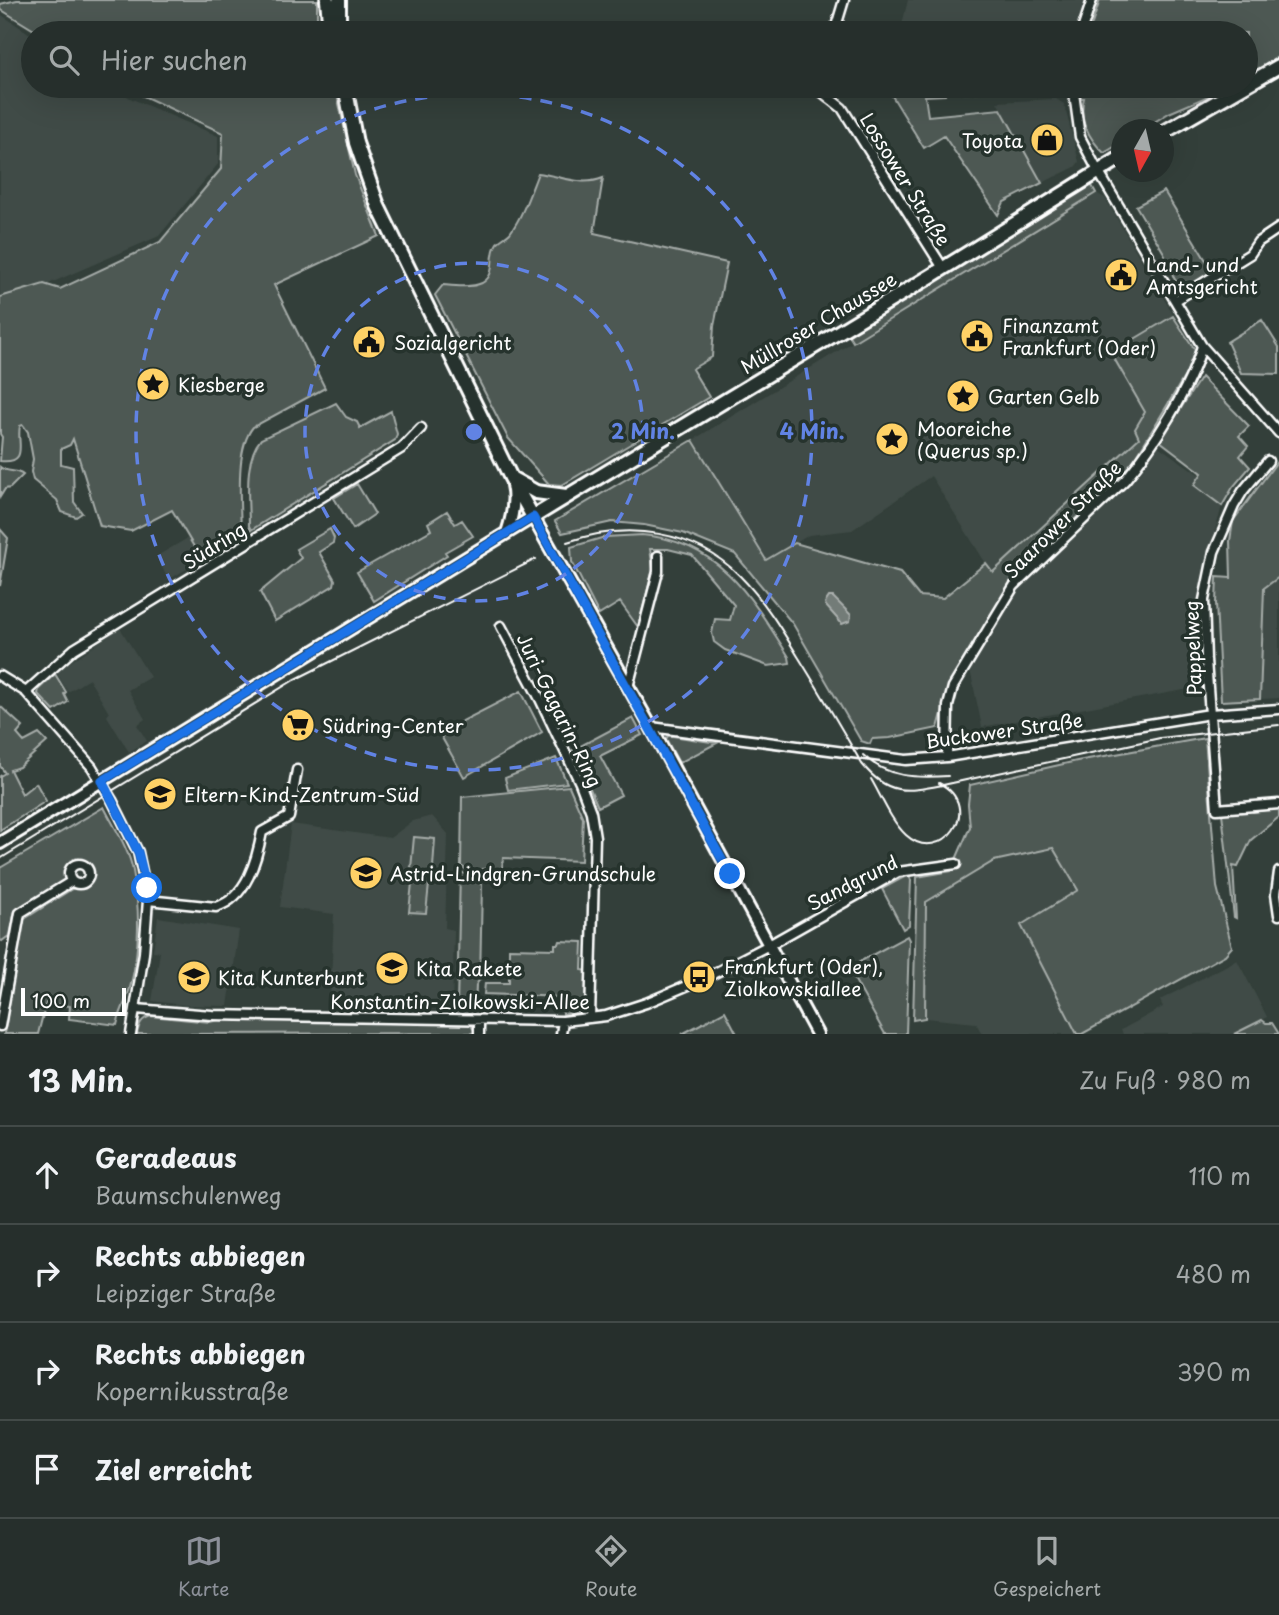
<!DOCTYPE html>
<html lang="de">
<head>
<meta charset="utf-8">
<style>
	body { margin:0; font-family:"Playpen Sans",sans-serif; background:#323b38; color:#f1f3f6 }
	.compass { position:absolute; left:1111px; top:119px; width:63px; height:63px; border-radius:50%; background:#262f2c; box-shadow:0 7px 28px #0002; rotate:188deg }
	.scale { position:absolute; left:21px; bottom:18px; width:105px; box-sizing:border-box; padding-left:7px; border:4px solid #fff; border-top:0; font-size:19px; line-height:24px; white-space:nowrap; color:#fff; -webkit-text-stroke:5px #26332d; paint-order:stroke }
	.stop { position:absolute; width:21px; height:21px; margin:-16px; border:5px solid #1a73e8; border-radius:50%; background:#fff }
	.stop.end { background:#1a73e8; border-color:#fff; box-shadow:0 2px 7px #0008 }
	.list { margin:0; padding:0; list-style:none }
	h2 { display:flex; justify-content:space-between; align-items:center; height:91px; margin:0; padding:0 28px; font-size:30px }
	h2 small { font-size:23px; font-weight:400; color:#a4a9a9 }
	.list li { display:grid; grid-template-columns:46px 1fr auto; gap:21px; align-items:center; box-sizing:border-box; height:98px; padding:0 28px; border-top:2px solid #424a48 }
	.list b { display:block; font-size:26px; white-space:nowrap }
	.list p { margin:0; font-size:23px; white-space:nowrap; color:#a4a9a9 }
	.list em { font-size:23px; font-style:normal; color:#a4a9a9 }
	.icon { flex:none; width:38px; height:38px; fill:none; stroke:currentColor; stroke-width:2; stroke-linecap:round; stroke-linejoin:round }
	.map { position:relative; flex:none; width:1279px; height:1034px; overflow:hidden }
	.search { position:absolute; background:#262f2c; box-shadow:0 7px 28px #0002; left:21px; right:21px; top:21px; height:77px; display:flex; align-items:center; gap:18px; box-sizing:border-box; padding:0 24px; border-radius:38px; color:#a4a9a9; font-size:26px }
	.sheet { height:483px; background:#262f2c }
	nav { display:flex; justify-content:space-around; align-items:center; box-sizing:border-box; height:98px; border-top:2px solid #424a48; background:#262f2c; font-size:19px; color:#a4a9a9 }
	nav a { display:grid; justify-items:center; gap:4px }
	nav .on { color:#8c9099 }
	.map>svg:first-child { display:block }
	.built { fill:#404c47 }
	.green { fill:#4d5853; stroke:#a6aca9; stroke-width:2 }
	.water { fill:#737b78; stroke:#abb0ae; stroke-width:2 }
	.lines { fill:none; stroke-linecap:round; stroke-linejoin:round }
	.street-casing { stroke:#fff; stroke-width:13 }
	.secondary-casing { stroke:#fff; stroke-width:16 }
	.primary-casing { stroke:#fff; stroke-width:18 }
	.street { stroke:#26332d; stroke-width:8 }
	.secondary { stroke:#26332d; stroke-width:10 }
	.primary { stroke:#26332d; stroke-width:12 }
	.tram { stroke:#fff; stroke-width:2 }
	.route { stroke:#1a73e8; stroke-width:9 }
	.ring { fill:none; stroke:#6183e4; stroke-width:3.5; stroke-dasharray:12 9 }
	.labels { text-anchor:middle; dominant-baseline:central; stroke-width:7; stroke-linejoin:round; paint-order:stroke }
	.poi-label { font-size:19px; fill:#fff; stroke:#26332d; text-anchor:start }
	.street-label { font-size:19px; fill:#fff; stroke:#26332d }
	.centre { fill:#6183e4; stroke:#26332d; stroke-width:3.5 }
	.ring-label { font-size:21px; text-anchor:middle; font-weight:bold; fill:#6183e4; stroke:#26332d; stroke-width:7; stroke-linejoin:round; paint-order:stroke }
</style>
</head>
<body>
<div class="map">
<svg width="1279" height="1034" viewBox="0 0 1279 1034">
	<rect width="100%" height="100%" fill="#333f3a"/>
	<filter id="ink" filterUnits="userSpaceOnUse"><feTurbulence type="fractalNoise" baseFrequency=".0143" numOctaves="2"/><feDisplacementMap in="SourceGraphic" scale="14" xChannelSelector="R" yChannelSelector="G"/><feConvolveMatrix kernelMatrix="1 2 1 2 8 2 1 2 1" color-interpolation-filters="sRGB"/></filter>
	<g filter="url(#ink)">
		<path class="built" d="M908 0H1085L1074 33H900Z
			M0 14 33 36V86H111L130 98 218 136V164L159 236 0 305Z
			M931 86H1041L965 95Z
			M1056 99 1064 104 1079 162 1075 167 1042 183 997 102Z
			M1096 193 1105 198 1174 316 1112 353 1145 412 1135 429 1140 438 992 573 931 476 852 530 809 535 767 560 693 440Z
			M1158 446 1201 476 1194 485 1222 506 1209 552 1199 603 1200 687 982 727 970 669 1001 614 1024 584 1141 472Z
			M188 538 202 560 168 580 157 556Z
			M1279 577V698L1260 699 1264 588Z
			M120 628 150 677 128 690 145 719 137 725 147 741 129 752 107 716 109 713 89 679 68 692 56 672Z
			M432 816 448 834 445 928 454 930 452 1007 330 1005 334 914 280 907 291 824 390 838 413 821Z
			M1053 848 1078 890 1021 926 1077 1034H982L976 1023 925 1018 926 902 994 861Z
			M158 917 239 930 228 1006 184 1005 152 1001 160 952 153 951Z
			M1237 960 1267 1017 1234 1034H1123L1121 1030 1163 1007 1160 1000Z"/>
		<path class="green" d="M17 0H317V17L321 33H39L0 9V4Z
			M1100 0H1279V56L1246 77V33H1089Z
			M122 86H335L355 175 379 236 274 285 325 388 253 427C234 450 241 506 241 536L202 560 172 510 131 531 100 526 73 439 70 445 61 449V464L73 467 74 502 82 513 76 517 62 512 57 500 33 480 31 472 33 459 28 432 23 425 20 426C16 442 30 464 0 461L2 437 0 434V297L44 284 60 289 160 242 221 169 223 133Z
			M886 86H931L946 90 945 95 925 96 928 116 1001 109 1042 183 1004 202 998 215 944 136 924 148Z
			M1080 86H1232L1169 113 1143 129 1122 130 1121 143 1104 153C1089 139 1078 119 1084 98H1081Z
			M538 173C561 176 581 187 603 178L594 233 727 263 714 326 712 357 692 369 709 397 562 485 549 484 508 438 435 295 443 285C455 286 471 288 482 283 498 274 488 256 497 243 501 239 506 237 510 233 523 215 530 193 538 173Z
			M1091 184 1096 193 853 342 848 334Z
			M1164 191 1213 272 1182 290 1174 278 1164 253 1136 206Z
			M1173 316 1195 350 1186 374 1133 462 1011 582 949 688 938 728 890 738 872 739 870 744 861 741 793 624 735 554 683 533 644 525 612 522 562 533 555 521 693 440 766 560 795 543 900 573 919 596 943 598 986 563 993 572 1139 438 1135 429 1145 412 1111 353Z
			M1262 320 1279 347V374L1241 373 1227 342Z
			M1201 377 1249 426 1239 436 1248 446 1240 456 1250 467 1233 487 1222 506 1194 485 1202 473 1160 441Z
			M336 403 346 417 357 422 360 428 391 411 397 434 395 440 251 530 249 526C249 500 243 460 261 439Z
			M1279 459V577L1264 588 1260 699 1221 701 1216 603 1217 577 1231 578 1230 541 1233 521Z
			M0 467C7 473 16 469 23 475L10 488 5 489 0 497Z
			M357 484 375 514 353 529 334 498Z
			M447 511 455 524 462 520 473 536 445 552 447 555 374 601 357 572 431 530 428 523Z
			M0 529 8 538 0 586Z
			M330 529 334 538 333 543 319 552 335 580 334 585 275 621 260 592 301 558 296 549Z
			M642 535C719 541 752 598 789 657L790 663 768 666 725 650 714 642 712 633 715 619 730 620 734 605 692 555 668 549H650L653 569 638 627 620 602 599 615 572 562 571 547 605 537Z
			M55 674 66 692 64 694 68 702 54 711 38 694 39 689Z
			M521 691 542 732 464 777 441 736 446 733 445 730Z
			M0 706 23 727 17 734 24 742 39 734 47 742 19 767 10 770 22 794 36 783 46 801 0 830V776L5 773 0 766Z
			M633 718 642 735 600 756 621 795 598 807 573 750Z
			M668 736H673L717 743 679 763 666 739Z
			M1205 738 1217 887 1232 947 1225 955 1082 1034H1077L1021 925 1078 890 1053 848 994 861 926 902 925 1018 913 1020 917 877 951 871 970 827 968 804 970 785 1077 761Z
			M556 758 567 783 508 790 505 778Z
			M569 786 583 818 581 861 503 858 502 869H483V880L461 866 462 797Z
			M104 807C114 827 129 849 133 871 140 907 140 949 131 984 128 998 120 1011 117 1025L69 1019 70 1006 46 1003 38 1034H4L23 920 75 887 89 882 90 867C77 860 66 865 66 880L15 911 10 935 2 941 0 940V868Z
			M1279 808V817L1251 840 1238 867 1233 866 1236 918 1234 917 1222 813 1252 810 1253 812Z
			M414 837 435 839 432 881 410 879Z
			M460 871 482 885 480 979 476 985 475 1008H457Z
			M906 876H909L911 880 909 925 903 929 882 889Z
			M412 883 429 884 426 913 409 912Z
			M907 936 909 940 906 1034H885L848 968Z
			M560 941 583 942 582 970 588 971 586 1012 563 1014 562 997 484 994 485 983H509V948L555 949V944H559Z
			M725 1011 737 1034H682Z
			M151 1016 210 1022 222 1019 470 1024 476 1033 137 1034C139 1024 141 1019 151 1016Z
			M1262 1020 1266 1023H1272L1279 1034H1234Z"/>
		<path class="water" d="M829 597H833L851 615 850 621 842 624 826 606 825 603Z"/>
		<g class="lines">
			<defs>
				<path id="street" d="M834 33 844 0
					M1081 33 1092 0
					M806 86 818 89 842 108 943 268
					M1073 86 1080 137 1098 171 1202 346 1279 433
					M1176 300 1250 254 1258 242 1279 228
					M1268 461 1243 491 1234 506 1214 552 1204 600 1206 660 1217 809 1279 804
					M501 626 540 699 580 783 591 812 595 837 590 1018
					M0 676 26 692 92 767 112 800 138 852 148 900 144 953 131 1034
					M628 687 658 572V556
					M26 692 74 649 402 448 421 428
					M651 727 906 760 947 757 1210 714 1279 709
					M947 757 948 706 953 687 1014 586 1125 480C1153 446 1190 389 1202 346
					M69 874a10 10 0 1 1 20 0a10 10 0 1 1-20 0Z
					M1279 872 1276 894 1279 915
					M148 900 216 907C247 898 257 859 262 832L289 817 297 770
					M136 1009 212 1015 563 1021 606 1016 646 1003 705 978 769 945 898 872 956 864
					M0 1026 20 913 72 881
					M479 1034V1020
					M561 1034 563 1021"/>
				<path id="secondary" d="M507 533C512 518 516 501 512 485
					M0 843 533 517 651 727 817 1034"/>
				<path id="primary" d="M327 0 329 20 334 33
					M339 0V33
					M345 86 356 143 378 206 511 478 533 517 931 276 1122 157
					M1164 132 1279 66
					M511 478 536 492 566 496"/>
			</defs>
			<use href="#street" class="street-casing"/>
			<use href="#secondary" class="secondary-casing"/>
			<use href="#primary" class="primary-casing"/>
			<use href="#street" class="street"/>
			<use href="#secondary" class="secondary"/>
			<use href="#primary" class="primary"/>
			<path class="tram" d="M567 542C627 521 694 530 740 576 764 600 782 630 799 658 821 693 841 728 862 764 888 796 906 792 943 785L1160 738 1279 725
				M863 755C887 778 916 778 948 776
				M871 779C881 796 891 821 906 835 941 867 986 807 939 783
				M0 859 294 680 536 559"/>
		</g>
	</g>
	<g class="lines" filter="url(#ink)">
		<path class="route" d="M147 888 138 852 102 781 533 517 730 874"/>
	</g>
	<g class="ring">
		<circle cx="474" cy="432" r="169"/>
		<circle cx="474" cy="432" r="338"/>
	</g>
	<defs>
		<symbol id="shop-disc" viewBox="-11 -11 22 22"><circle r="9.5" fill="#ffd166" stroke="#26332d"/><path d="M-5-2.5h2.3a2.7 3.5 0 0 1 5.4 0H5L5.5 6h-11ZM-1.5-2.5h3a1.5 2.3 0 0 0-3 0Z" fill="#111"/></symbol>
		<symbol id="civic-disc" viewBox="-11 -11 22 22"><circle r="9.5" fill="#ffd166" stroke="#26332d"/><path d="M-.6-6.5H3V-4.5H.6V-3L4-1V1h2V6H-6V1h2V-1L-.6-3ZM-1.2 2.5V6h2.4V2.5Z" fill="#111"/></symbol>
		<symbol id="sight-disc" viewBox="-11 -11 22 22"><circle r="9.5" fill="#ffd166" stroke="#26332d"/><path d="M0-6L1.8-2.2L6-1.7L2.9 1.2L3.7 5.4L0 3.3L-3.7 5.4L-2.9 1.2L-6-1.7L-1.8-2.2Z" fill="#111"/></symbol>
		<symbol id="supermarket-disc" viewBox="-11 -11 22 22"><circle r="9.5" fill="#ffd166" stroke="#26332d"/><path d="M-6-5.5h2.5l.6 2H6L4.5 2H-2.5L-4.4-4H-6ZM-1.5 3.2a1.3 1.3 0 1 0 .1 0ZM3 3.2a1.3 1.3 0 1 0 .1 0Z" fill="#111"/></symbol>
		<symbol id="school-disc" viewBox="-11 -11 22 22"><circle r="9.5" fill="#ffd166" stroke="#26332d"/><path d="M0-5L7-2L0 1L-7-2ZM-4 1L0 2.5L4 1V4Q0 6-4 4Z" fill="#111"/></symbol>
		<symbol id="bus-disc" viewBox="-11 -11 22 22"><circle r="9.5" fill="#ffd166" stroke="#26332d"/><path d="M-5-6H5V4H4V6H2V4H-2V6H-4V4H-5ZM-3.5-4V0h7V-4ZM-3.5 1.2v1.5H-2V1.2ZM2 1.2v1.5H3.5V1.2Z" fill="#111"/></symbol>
	</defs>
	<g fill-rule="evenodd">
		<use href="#shop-disc" x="1028" y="121" width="38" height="38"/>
		<use href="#civic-disc" x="1102" y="256" width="38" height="38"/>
		<use href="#civic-disc" x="958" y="317" width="38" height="38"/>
		<use href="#civic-disc" x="350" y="323" width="38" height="38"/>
		<use href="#sight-disc" x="134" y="365" width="38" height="38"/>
		<use href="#sight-disc" x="944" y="377" width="38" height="38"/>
		<use href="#sight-disc" x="873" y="420" width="38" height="38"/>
		<use href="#supermarket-disc" x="279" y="706" width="38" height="38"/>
		<use href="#school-disc" x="141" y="775" width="38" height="38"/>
		<use href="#school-disc" x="347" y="854" width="38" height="38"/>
		<use href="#school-disc" x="373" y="949" width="38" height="38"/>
		<use href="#school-disc" x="175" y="958" width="38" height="38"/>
		<use href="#bus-disc" x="680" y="958" width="38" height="38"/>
	</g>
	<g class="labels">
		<g class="poi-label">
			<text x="1023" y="140" text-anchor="end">Toyota</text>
			<text x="1146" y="264">Land- und<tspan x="1146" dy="22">Amtsgericht</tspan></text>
			<text x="1002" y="325">Finanzamt<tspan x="1002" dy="22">Frankfurt (Oder)</tspan></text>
			<text x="394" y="342">Sozialgericht</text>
			<text x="178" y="384">Kiesberge</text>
			<text x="988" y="396">Garten Gelb</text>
			<text x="917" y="428">Mooreiche<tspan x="917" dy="22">(Querus sp.)</tspan></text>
			<text x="322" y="725">Südring-Center</text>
			<text x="184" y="794">Eltern-Kind-Zentrum-Süd</text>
			<text x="390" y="873">Astrid-Lindgren-Grundschule</text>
			<text x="724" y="966">Frankfurt (Oder),<tspan x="724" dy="22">Ziolkowskiallee</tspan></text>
			<text x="416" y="968">Kita Rakete</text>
			<text x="218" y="977">Kita Kunterbunt</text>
		</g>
		<g class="street-label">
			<text transform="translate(906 179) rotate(58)">Lossower Straße</text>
			<text transform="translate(818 322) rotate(-31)">Müllroser Chaussee</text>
			<text transform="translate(1062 519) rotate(-45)">Saarower Straße</text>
			<text transform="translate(214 545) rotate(-32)">Südring</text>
			<text transform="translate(1192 648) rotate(-92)">Pappelweg</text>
			<text transform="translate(560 710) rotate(64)">Juri-Gagarin-Ring</text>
			<text transform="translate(1004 730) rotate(-8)">Buckower Straße</text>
			<text transform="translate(852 882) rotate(-27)">Sandgrund</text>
			<text x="460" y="1001">Konstantin-Ziolkowski-Allee</text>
		</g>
	</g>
	<circle cx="474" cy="432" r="10" class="centre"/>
	<g class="ring-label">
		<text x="643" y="439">2 Min.</text>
		<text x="812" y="439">4 Min.</text>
	</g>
</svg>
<svg class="compass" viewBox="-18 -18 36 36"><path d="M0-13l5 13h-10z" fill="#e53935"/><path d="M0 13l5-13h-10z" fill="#a4a9a9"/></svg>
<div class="scale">100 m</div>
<div class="stop" style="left:147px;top:888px"></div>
<div class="stop end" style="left:730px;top:874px"></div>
<div class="search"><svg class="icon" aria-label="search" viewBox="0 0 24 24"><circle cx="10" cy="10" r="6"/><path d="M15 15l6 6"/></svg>Hier suchen</div>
</div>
<section class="sheet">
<h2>13 Min.<small>Zu Fuß · 980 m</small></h2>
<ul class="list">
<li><svg class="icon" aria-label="ahead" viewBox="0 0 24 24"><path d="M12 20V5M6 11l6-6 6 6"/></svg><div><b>Geradeaus</b><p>Baumschulenweg</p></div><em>110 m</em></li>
<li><svg class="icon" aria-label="right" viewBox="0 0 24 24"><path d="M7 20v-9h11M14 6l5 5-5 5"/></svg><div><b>Rechts abbiegen</b><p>Leipziger Straße</p></div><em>480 m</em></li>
<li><svg class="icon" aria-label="right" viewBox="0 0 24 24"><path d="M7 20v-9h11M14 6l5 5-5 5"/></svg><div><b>Rechts abbiegen</b><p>Kopernikusstraße</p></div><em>390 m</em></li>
<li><svg class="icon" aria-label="arrive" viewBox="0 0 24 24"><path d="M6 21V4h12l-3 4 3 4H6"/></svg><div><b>Ziel erreicht</b></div></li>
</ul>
</section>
<nav>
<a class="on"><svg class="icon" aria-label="map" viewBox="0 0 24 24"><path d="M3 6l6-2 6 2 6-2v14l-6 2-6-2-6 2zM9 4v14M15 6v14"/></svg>Karte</a>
<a><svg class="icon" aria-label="directions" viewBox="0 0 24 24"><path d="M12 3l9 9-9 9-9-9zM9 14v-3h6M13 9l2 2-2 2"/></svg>Route</a>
<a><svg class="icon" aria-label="saved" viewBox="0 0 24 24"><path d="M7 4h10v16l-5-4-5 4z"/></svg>Gespeichert</a>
</nav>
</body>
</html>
